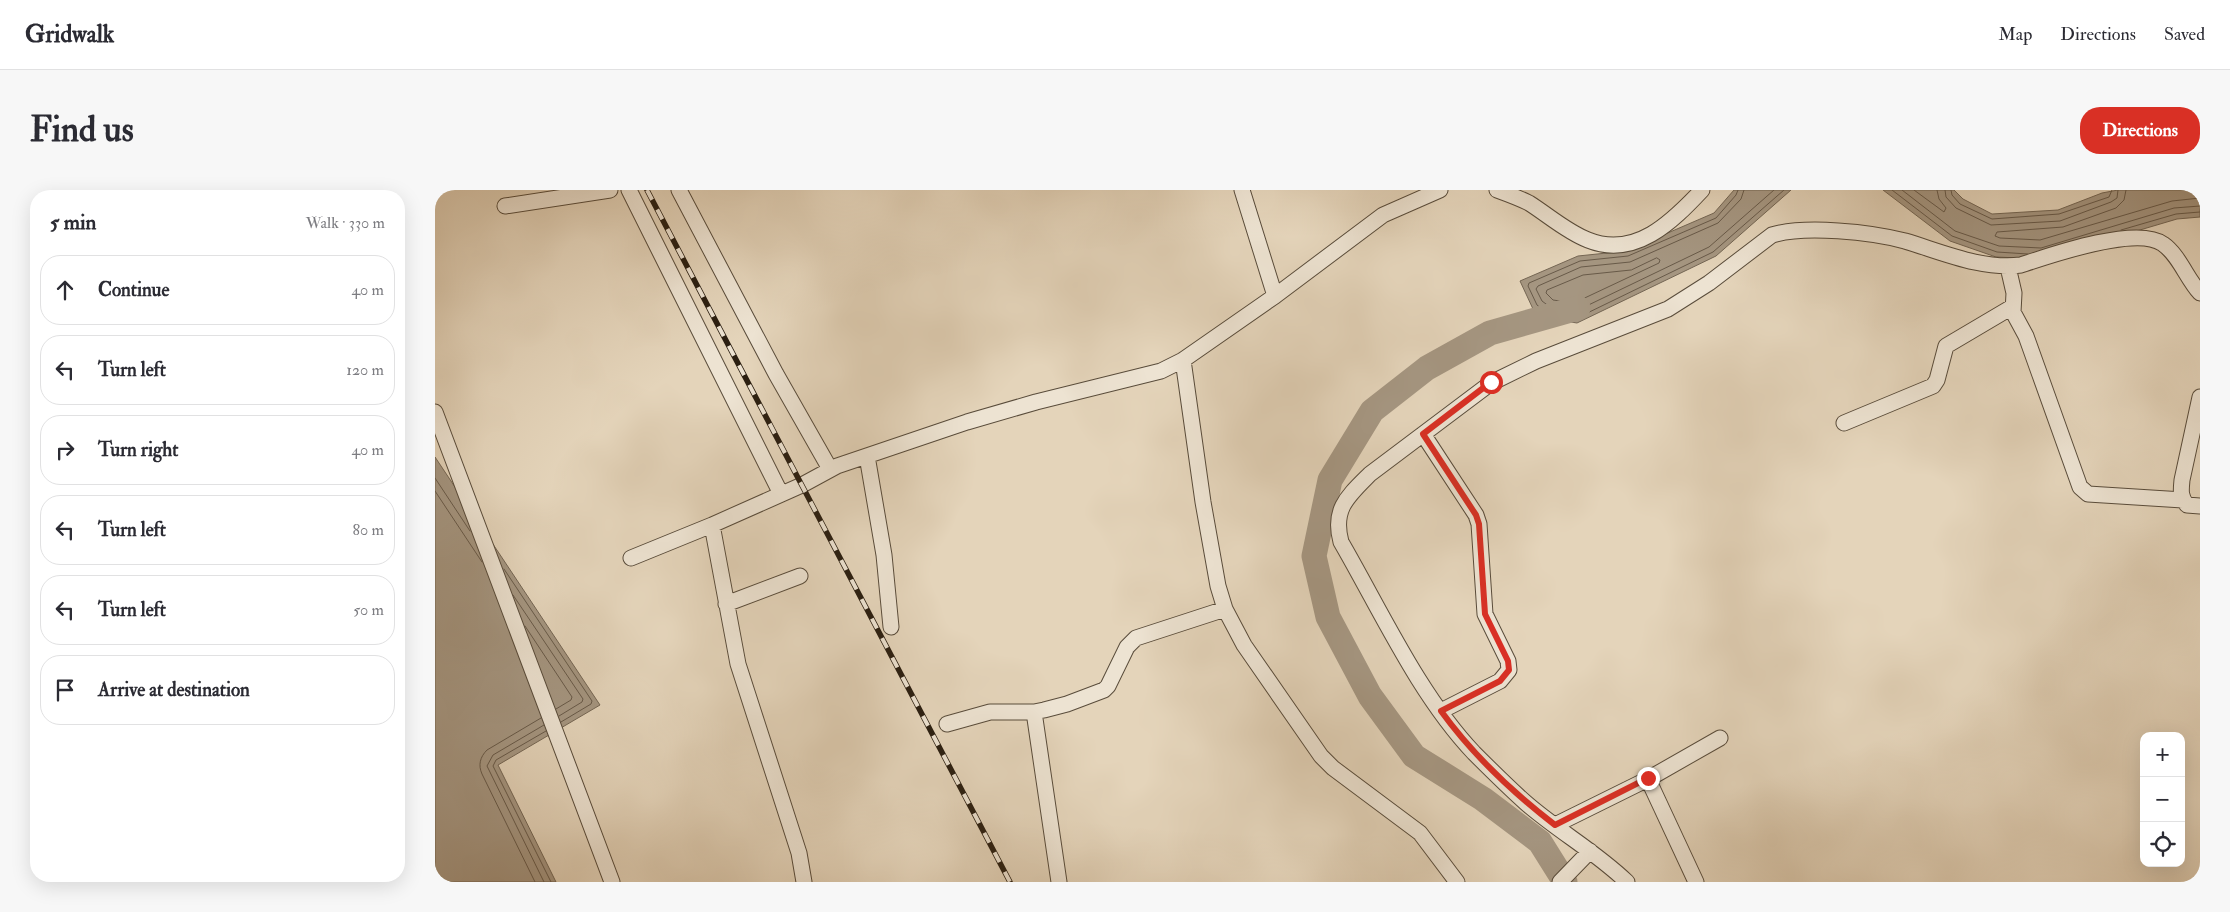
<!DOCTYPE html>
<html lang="en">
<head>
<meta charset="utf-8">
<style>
	body { margin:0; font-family:"IM FELL Double Pica",serif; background:#f7f7f7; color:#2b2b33 }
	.controls { position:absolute; right:15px; bottom:15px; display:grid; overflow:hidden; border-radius:10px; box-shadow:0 5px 20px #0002 }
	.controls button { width:45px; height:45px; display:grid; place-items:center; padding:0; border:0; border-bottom:1px solid #e1e1e2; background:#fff; color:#2b2b33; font:25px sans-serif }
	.stop { position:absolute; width:15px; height:15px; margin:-11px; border:4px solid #d93025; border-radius:50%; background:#fff }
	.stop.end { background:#d93025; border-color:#fff; box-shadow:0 1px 5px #0008 }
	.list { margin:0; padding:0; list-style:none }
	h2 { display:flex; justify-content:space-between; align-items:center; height:65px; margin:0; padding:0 20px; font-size:21px }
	h2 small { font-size:16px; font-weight:400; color:#7c7c81 }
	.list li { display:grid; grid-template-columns:32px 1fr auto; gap:15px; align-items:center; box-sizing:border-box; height:70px; margin:0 10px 10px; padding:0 10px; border:1px solid #e1e1e2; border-radius:20px }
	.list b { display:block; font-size:19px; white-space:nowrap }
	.list em { font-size:16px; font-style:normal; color:#7c7c81 }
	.icon { flex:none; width:28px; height:28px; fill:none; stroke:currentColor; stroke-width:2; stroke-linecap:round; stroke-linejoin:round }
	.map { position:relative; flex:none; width:1765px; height:692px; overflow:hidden; border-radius:20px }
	header { display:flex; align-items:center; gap:30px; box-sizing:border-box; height:70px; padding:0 25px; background:#fff; border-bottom:1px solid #e1e1e2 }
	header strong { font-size:24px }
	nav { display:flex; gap:28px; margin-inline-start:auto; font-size:18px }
	.intro { display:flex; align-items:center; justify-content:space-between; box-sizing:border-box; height:120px; padding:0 30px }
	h1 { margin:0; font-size:35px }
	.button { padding:12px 22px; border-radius:20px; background:#d93025; color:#fff; font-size:18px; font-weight:700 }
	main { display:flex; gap:30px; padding:0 30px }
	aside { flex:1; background:#fff; border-radius:20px; box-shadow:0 5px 20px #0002 }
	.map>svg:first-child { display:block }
	.water { fill:#a59681; stroke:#746654 }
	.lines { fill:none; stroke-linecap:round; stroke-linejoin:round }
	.shore { stroke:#685a49; stroke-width:1 }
	.river { stroke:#a59681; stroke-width:25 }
	.minor-casing { stroke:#594c3b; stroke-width:17 }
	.minor { stroke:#ede3d2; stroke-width:15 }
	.rail-casing { stroke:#2b1f11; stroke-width:5.5 }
	.rail { stroke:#ede3d2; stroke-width:4; stroke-dasharray:11; stroke-linecap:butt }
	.route { stroke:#d93025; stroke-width:6 }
</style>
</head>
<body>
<header>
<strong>Gridwalk</strong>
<nav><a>Map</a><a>Directions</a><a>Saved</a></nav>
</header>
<div class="intro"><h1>Find us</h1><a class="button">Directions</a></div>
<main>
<aside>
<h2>5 min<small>Walk · 330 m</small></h2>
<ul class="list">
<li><svg class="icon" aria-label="ahead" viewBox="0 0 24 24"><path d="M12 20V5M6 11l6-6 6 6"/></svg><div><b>Continue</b></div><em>40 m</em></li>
<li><svg class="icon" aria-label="left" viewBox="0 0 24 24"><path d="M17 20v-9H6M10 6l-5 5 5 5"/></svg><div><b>Turn left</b></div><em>120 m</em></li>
<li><svg class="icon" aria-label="right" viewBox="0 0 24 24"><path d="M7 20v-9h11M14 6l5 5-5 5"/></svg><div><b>Turn right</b></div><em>40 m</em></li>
<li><svg class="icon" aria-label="left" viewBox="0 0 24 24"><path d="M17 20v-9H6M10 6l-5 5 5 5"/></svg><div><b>Turn left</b></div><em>80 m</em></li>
<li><svg class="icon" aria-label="left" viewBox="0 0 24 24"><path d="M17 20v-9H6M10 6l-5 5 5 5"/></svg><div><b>Turn left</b></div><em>50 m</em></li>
<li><svg class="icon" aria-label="arrive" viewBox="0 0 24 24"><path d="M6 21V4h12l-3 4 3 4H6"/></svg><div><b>Arrive at destination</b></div></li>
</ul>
</aside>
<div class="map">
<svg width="1765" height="692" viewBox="0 0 1765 692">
	<rect width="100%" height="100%" fill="#e4d4ba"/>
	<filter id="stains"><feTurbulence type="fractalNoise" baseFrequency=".004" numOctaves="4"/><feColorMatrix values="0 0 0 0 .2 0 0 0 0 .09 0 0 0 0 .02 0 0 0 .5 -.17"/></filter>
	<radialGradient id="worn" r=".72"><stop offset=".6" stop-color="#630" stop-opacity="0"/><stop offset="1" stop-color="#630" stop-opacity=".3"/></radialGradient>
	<path class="water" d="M1299 0H1356L1281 66 1142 133 1111 128 1098 119 1085 91 1143 66 1191 61 1279 23Z
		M1448 0H1519L1528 9 1557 24 1623 20 1667 3 1683 0H1765V27L1742 29 1607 69 1561 67 1515 51Z
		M0 267 165 515 63 575 121 692H0Z"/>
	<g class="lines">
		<path class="shore" d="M1303 0 1301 5 1281 28 1193 66 1145 71 1094 93 1093 96 1102 115 1112 123 1142 128 1278 62 1349 0
			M1309 0 1306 9 1283 33 1195 72 1146 77 1103 96 1101 99 1107 111 1115 117 1141 121 1274 57 1339 0
			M1457 0 1517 46 1562 62 1593 64
			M1467 0 1520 41 1564 56 1606 58 1739 18 1765 16
			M1479 0 1509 22 1511 18 1504 9 1502 0
			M1510 0 1511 7 1521 18 1556 35 1625 31 1676 12 1682 8 1683 0
			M1516 0 1517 5 1525 14 1557 29 1624 24 1674 7 1677 0
			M1691 0 1689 10 1681 18 1628 37 1562 42 1560 46 1565 48 1605 50 1737 11 1765 8
			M1686 40 1741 24 1765 22
			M1222 68 1225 70 1224 73 1139 113 1118 110 1111 103 1112 100 1148 85 1196 80Z
			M0 288 35 341
			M0 301 47 372
			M69 379 157 511 156 514 126 532
			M78 405 148 509 147 512 124 526
			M90 436 137 507 136 510 121 519
			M109 535 58 565 52 576 109 692
			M111 541 61 570 58 576 116 692
			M100 692 47 584C43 575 45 567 52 560L106 528"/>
		<path class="river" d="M1130 692 1105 652 1048 609 979 566 935 506 893 427 879 366 895 290 937 221 992 178 1055 143 1143 118"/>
		<defs>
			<path id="minor" d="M194 0 346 304
				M244 0 341 184 395 279
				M807 0 840 106
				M1062 0C1073 4 1084 8 1094 13 1113 25 1132 42 1153 50 1200 69 1237 32 1267 0
				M70 16 175 0
				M1573 77 1579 103 1578 122 1591 146 1645 297 1653 304 1748 310
				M748 170 768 312 783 396 790 419 809 455 886 566 898 578 985 643 1022 692
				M1765 207 1747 290C1746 300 1745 307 1752 315L1765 316
				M0 222 177 692
				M1409 233 1498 196 1502 190 1511 156 1577 117
				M988 244 1041 325 1044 334 1050 424 1073 471 1074 480 1065 491 1006 521
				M432 266 449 365 456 437
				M277 335 303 474 364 663 369 692
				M196 368 277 335 367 295 402 276 532 232 601 212 726 181 748 170 840 106 948 25 1005 0
				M291 414 365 386
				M599 522 624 692
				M512 534 555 522H599L609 520 632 514 669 500 673 496 692 457 701 448 790 419
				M1213 589 1261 692
				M1120 635 1213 589 1285 548
				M1125 692 1155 661
				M1192 692C1161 662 1123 641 1091 613 1073 597 1056 580 1039 563 984 505 946 421 906 352 897 319 913 306 935 284L1056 193 1101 171 1233 119 1274 93 1337 45C1370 35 1436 42 1470 51 1507 62 1547 80 1586 75 1616 65 1702 35 1728 54 1744 65 1752 89 1765 103"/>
		</defs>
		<use href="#minor" class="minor-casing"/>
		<use href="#minor" class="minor"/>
		<defs>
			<path id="rail" d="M212 0 575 692"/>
		</defs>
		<use href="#rail" class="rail-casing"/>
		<use href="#rail" class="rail"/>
	</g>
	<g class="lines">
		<path class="route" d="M1056 192 988 244 1041 325 1044 334 1050 424 1073 471 1074 480 1065 491 1006 521C1038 565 1077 602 1120 635L1213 588"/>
	</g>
	<rect width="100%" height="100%" filter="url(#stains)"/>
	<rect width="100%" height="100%" fill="url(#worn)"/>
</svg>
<div class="controls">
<button>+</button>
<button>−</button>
<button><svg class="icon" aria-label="locate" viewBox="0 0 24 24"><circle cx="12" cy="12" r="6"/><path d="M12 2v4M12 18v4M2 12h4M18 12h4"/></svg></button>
</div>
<div class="stop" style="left:1056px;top:192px"></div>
<div class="stop end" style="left:1213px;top:588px"></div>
</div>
</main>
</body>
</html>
